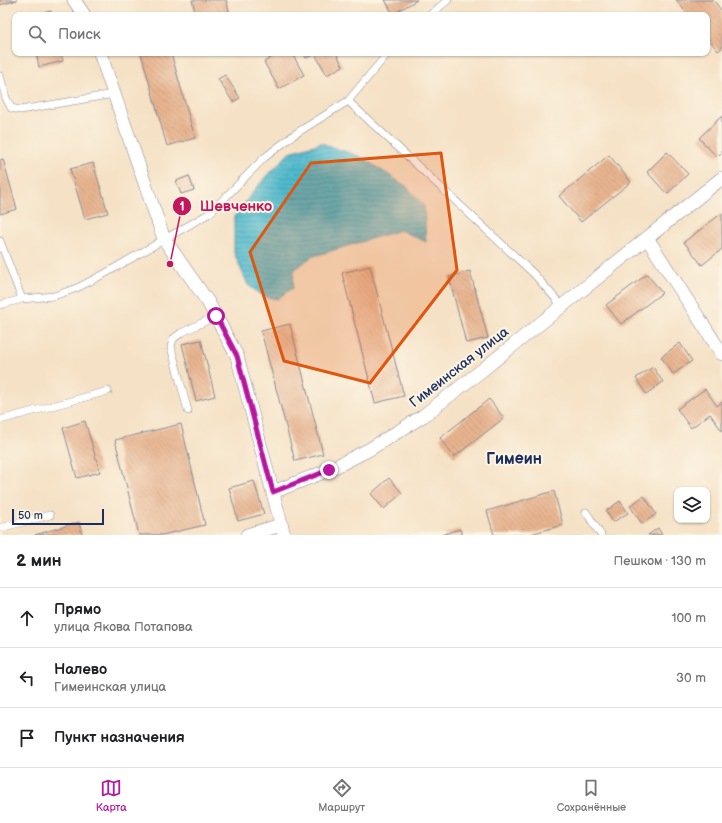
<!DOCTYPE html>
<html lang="ru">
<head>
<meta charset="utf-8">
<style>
	body { margin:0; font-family:"Balsamiq Sans",sans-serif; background:#f2f2f2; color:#202124 }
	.controls { position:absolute; right:12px; bottom:12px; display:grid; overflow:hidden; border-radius:8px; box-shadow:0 1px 3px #0004 }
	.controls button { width:36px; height:36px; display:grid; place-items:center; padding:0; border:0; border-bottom:1px solid #e0e0e0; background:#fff; color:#202124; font:20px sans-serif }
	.scale { position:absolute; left:12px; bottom:10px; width:92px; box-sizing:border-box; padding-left:4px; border:2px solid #1b2f5e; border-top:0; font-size:11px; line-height:14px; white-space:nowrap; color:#1b2f5e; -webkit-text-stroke:3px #fcf5e5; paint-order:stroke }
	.stop { position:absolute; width:12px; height:12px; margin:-9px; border:3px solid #b5179e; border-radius:50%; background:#fff }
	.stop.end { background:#b5179e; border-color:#fff; box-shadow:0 1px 4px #0008 }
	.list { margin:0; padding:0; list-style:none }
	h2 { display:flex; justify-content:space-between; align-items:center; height:52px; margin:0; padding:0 16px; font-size:17px }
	h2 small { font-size:13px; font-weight:400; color:#757577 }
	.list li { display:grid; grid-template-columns:26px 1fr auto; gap:12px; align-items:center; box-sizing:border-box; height:60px; padding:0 16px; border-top:1px solid #e0e0e0 }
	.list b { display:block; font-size:15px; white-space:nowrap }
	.list p { margin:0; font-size:13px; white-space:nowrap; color:#757577 }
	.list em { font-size:13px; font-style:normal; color:#757577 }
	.icon { flex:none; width:22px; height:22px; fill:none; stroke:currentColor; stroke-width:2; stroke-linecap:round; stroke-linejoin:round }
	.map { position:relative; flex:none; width:722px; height:535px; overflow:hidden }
	.search { position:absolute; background:#fff; box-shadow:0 1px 3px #0004; left:12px; right:12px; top:12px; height:44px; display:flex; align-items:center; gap:10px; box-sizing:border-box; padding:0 14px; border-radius:8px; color:#757577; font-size:15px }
	.sheet { height:232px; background:#fff }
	nav { display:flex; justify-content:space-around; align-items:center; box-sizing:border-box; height:56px; border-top:1px solid #e0e0e0; background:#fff; font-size:11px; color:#757577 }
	nav a { display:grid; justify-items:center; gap:2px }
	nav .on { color:#b5179e }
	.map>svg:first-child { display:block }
	.water { fill:url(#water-rules); stroke:#367596 }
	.building { fill:url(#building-back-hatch) }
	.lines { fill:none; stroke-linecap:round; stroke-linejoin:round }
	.lane-casing { stroke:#888892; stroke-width:8 }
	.street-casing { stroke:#888892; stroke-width:14 }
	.lane { stroke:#fff; stroke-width:7 }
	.street { stroke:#fff; stroke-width:13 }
	.route { stroke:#b5179e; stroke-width:5 }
	.marked { fill:#de5710; fill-opacity:0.2; stroke:#de5710; stroke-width:3; stroke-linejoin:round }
	.labels { text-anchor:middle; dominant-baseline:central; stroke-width:4; stroke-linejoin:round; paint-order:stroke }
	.street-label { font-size:14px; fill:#1b2f5e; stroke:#fcf5e5 }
	.quarter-label { font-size:16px; font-weight:bold; fill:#1b2f5e; stroke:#fcf5e5 }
	.leader { fill:none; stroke:#c2185b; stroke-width:1.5 }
	.callout-dot { fill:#c2185b; stroke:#fcf5e5; stroke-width:1.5 }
	.mark-label { font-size:12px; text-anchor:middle; font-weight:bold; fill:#fff }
	.callout-label { font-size:15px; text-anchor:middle; font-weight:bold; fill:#c2185b; stroke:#fcf5e5; stroke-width:4; stroke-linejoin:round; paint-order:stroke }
</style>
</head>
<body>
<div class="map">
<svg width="722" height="535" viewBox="0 0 722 535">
	<defs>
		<pattern id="water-rules" width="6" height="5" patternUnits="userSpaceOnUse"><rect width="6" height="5" fill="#51bbce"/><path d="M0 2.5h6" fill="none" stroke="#4298aa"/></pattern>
		<pattern id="building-back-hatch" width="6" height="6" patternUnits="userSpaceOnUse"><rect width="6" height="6" fill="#e8b48f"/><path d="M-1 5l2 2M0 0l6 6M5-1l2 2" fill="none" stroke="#c69b7e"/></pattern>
	</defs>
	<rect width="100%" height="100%" fill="#fcf5e5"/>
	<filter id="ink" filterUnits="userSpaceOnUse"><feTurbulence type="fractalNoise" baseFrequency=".025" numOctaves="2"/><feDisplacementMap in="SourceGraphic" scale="8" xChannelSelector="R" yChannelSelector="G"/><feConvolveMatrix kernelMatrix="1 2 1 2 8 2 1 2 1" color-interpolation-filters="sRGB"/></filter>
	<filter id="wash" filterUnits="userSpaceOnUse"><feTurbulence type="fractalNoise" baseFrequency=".012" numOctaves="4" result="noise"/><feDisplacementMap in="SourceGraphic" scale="16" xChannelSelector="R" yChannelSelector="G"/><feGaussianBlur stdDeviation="0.9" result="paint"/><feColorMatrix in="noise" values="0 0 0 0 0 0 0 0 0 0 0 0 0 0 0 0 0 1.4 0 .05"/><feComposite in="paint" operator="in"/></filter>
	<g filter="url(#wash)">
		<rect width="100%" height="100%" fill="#f5e1c5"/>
		<path class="water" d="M321 143 361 157 406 186 424 206 426 242 400 230 311 257 294 270 293 288 277 299 263 296 248 285 234 253V217L257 187 290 152Z"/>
		<g id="blocks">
			<path class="building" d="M0 0H17L0 5Z
				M192 0H226L230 15H196Z
				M385 0H417L393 14Z
				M676 0H713L722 11V48L718 51 707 37V15H688Z
				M51 11 52 15H38V14Z
				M36 53H61L63 61 39 67Z
				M141 53H171L195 138 167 146Z
				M279 53H301L294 57 304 75 279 89 264 62Z
				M303 53H336L343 66 327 75 315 54 306 58Z
				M225 75 240 98 233 102 218 79Z
				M722 116V152L717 157 699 138Z
				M667 152 688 174 667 194 647 172Z
				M609 155 631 182 581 222 559 196Z
				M3 159 17 209 0 214V160Z
				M93 163 108 213 85 219 70 169Z
				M189 176 194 190 181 194 176 181Z
				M722 213V249L702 265 684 242Z
				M370 266 404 396 375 403 342 273Z
				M470 271 488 338 466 343 449 277Z
				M647 274 662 293 621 324 606 305Z
				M290 324 323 454 295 461 261 331Z
				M201 340 215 396 196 401 182 344Z
				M680 343 692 361 673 374 661 357Z
				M653 367 663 382 646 394 636 378Z
				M705 389 717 406 722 402V431L710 414 691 428 677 409Z
				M489 399 504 418 454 457 440 438Z
				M85 421 100 472 77 478 63 428Z
				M181 424 205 525 162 535H139L115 440Z
				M389 478 402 493 384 509 371 494Z
				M254 481 264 514 238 521 229 488Z
				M554 491 563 525 527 535H494L487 511Z
				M644 496 656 514 642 524 630 506Z
				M620 501 628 513 613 522 606 511Z
				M79 522 82 535H35Z
				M658 528 662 535H648Z
				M460 529 462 535H441Z"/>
		</g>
	</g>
	<g filter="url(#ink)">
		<use href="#blocks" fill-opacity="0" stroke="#888892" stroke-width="1"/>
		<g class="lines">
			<defs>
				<path id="lane" d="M430 15 448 0
					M0 76 6 98 11 108 20 110 114 94
					M348 101 534 274 562 306
					M0 241 22 299 54 296 77 288 106 273 210 213 264 158 295 134 348 101 388 53
					M0 305 22 299
					M188 411 171 347 173 339 181 333 216 316
					M0 420 108 391
					M586 512 601 535
					M0 528 50 515"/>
				<path id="street" d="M74 0 84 15
					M100 53 164 239 208 302 237 356 284 535
					M647 238 722 354
					M273 492 329 470 370 449 423 416 481 371 722 178
					M247 535 281 525"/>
			</defs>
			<use href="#lane" class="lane-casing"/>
			<use href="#street" class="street-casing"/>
			<use href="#lane" class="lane"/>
			<use href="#street" class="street"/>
		</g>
	</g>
	<g class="lines" filter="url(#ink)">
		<path class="route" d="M216 316 237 356 273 492 329 470"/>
	</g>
	<path class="marked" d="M441 153 457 270 370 383 284 361 250 252 311 163Z"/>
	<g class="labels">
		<g class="street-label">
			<text transform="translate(459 367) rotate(-38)">Гимеинская улица</text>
		</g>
		<g class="quarter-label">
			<text x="514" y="459">Гимеин</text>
		</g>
	</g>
	<path class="leader" d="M170 264L182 206"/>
	<g class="callout-dot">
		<circle cx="170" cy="264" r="4"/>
		<circle cx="182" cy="206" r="10"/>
	</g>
	<g class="mark-label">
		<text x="182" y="210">1</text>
	</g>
	<g class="callout-label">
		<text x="236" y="211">Шевченко</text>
	</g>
</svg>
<div class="controls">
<button><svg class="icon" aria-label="layers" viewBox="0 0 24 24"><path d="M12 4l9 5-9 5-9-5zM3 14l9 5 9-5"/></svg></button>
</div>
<div class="scale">50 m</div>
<div class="stop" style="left:216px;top:316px"></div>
<div class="stop end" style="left:329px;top:470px"></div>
<div class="search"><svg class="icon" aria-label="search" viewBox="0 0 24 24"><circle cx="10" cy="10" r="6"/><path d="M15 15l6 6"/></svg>Поиск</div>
</div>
<section class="sheet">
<h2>2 мин<small>Пешком · 130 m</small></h2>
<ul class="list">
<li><svg class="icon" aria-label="ahead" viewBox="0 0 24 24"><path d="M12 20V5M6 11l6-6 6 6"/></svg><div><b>Прямо</b><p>улица Якова Потапова</p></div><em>100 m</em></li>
<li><svg class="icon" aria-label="left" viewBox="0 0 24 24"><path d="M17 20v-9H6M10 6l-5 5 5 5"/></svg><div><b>Налево</b><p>Гимеинская улица</p></div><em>30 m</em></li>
<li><svg class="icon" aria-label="arrive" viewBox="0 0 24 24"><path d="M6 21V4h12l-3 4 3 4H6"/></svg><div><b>Пункт назначения</b></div></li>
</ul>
</section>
<nav>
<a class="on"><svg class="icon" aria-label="map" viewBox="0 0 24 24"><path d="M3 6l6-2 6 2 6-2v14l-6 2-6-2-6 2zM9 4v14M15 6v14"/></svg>Карта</a>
<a><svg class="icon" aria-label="directions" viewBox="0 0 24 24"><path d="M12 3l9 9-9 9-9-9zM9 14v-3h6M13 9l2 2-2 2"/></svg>Маршрут</a>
<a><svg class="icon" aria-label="saved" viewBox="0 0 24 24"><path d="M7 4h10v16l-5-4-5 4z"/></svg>Сохранённые</a>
</nav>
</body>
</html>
